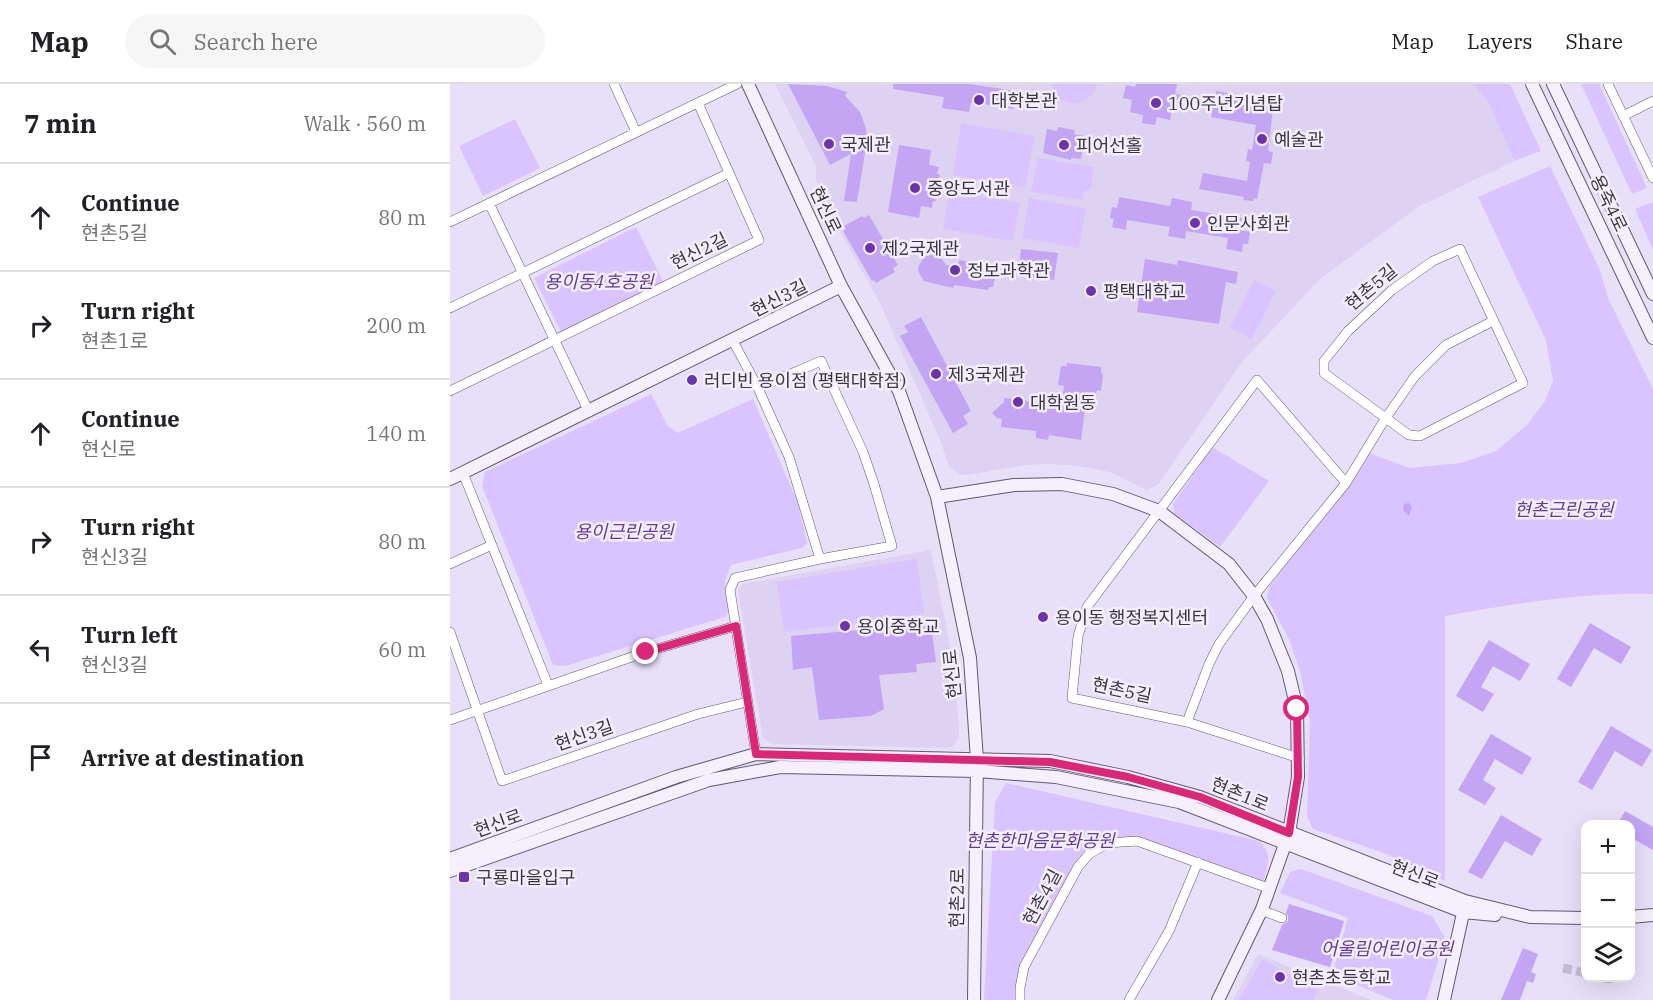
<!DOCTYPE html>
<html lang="en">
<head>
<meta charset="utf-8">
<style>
	body { margin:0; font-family:"IBM Plex Serif","Noto Sans KR",serif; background:#f6f6f6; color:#202124 }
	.controls { position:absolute; right:18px; bottom:18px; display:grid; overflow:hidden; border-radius:12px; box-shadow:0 6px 24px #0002 }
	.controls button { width:54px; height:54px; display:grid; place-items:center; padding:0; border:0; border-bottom:2px solid #e0e0e0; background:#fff; color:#202124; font:30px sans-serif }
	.stop { position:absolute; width:18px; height:18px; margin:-14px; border:4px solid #db2777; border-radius:50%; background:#fff }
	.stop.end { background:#db2777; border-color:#fff; box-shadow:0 2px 6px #0008 }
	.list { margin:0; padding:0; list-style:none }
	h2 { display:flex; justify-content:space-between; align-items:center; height:78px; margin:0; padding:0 24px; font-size:26px }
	h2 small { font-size:20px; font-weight:400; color:#757577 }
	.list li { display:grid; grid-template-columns:39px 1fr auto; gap:18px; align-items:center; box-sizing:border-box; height:108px; padding:0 24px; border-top:2px solid #e0e0e0 }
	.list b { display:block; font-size:22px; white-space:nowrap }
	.list p { margin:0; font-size:20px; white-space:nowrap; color:#757577 }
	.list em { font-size:20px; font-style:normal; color:#757577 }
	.icon { flex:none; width:33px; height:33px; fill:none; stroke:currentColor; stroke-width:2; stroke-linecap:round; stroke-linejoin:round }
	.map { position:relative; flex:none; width:1203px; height:916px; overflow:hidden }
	header { display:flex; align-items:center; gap:36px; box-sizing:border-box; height:84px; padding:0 30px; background:#fff; border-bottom:2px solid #e0e0e0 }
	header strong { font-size:28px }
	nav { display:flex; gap:33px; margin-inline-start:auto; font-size:21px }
	.search { width:420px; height:54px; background:#f6f6f6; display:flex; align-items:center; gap:15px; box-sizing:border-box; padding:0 21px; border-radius:33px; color:#757577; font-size:22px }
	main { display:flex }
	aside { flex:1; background:#fff }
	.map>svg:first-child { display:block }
	.built { fill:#ddd2f1 }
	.green { fill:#dac4ff }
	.building { fill:#c3a5f3 }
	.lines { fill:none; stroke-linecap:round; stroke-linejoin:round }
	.street-tunnel { stroke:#c5bdd4; stroke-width:9; stroke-dasharray:9 4.5; stroke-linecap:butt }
	.street-casing { stroke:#61596f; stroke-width:10 }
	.secondary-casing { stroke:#61596f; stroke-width:14 }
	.street { stroke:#fff; stroke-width:9 }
	.secondary { stroke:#f5effe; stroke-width:12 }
	.route { stroke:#db2777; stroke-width:8 }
	.poi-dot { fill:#6c34aa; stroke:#f4eefe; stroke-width:2 }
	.labels { text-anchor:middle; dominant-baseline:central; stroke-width:5; stroke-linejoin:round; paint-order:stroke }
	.poi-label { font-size:18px; fill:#3a3741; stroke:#f4eefe; text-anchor:start }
	.street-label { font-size:18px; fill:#3a3741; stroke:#f4eefe }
	.park-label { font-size:18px; font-style:italic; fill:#633b95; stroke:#f4eefe }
</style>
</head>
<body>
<header>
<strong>Map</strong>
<div class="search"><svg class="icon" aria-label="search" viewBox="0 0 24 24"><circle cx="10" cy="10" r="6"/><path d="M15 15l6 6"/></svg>Search here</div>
<nav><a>Map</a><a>Layers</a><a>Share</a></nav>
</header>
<main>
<aside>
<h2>7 min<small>Walk · 560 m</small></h2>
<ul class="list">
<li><svg class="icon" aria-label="ahead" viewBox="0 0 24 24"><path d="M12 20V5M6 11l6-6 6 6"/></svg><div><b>Continue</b><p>현촌5길</p></div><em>80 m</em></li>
<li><svg class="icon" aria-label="right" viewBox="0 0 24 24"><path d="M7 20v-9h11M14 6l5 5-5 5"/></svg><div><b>Turn right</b><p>현촌1로</p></div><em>200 m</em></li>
<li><svg class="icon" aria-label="ahead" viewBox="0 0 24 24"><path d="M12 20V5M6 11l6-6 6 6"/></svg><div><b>Continue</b><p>현신로</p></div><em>140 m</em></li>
<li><svg class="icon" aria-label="right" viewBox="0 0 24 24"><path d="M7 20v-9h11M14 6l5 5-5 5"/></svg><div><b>Turn right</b><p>현신3길</p></div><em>80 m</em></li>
<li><svg class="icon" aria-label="left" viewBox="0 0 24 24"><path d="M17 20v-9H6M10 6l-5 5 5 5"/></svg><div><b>Turn left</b><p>현신3길</p></div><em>60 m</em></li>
<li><svg class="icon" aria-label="arrive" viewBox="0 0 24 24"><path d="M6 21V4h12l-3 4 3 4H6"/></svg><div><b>Arrive at destination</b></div></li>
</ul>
</aside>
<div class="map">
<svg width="1203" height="916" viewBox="0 0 1203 916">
	<rect width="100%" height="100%" fill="#e8dff9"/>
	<path class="built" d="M325 0H1023L1038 17 1064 77 968 123 870 195 791 279 708 401 697 406 660 388 628 382 598 380 575 381 517 391 509 390 499 382 490 356 430 219 386 140 366 96V82Z
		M481 466 503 577 509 643V652L503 662 498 664 323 660 313 654 288 507 290 503 293 500Z
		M808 870 921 916H783Z"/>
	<path class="green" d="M602 0H647C641 25 607 26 602 0Z
		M1023 0H1060L1091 67 1064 77 1038 17Z
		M1131 0H1149L1197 104 1182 110Z
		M65 35 90 84 33 112 9 62Z
		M511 39 585 52 575 103 503 91Z
		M588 74 644 83 640 107 634 106 632 116 581 108Z
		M1100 82 1150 186 1158 214 1203 305V510C1133 508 1064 520 995 532V797L934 769 863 745 857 732 860 637 850 587 839 555 817 514 819 503 919 369 959 384 1011 379 1046 367 1077 341 1095 317 1103 297 1096 256 1028 113Z
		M499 107 570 119 563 157 493 145Z
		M579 114 636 124 629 164 572 154Z
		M1203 118V166L1185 125Z
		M186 143 214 199 112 250 84 194Z
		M804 196 826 207 802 255 780 244Z
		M201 310 218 342 228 349 303 315 348 419 357 459 352 464 281 481 275 496 280 525 275 533 115 582 103 581 32 402 35 388Z
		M762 363 819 397 770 463 725 430 723 420Z
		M467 475 474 530 334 548 327 498Z
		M556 699 809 757C824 770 817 784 812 801L687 757 657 759 641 769 574 883 570 916H534L545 718Z
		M851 785 982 832 995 854 976 916H943L882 891 898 834 830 809 840 788Z
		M812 875 868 906 863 916H789Z"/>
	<path class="building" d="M338 0 377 2 397 8 395 12 410 28 416 44 417 56 407 118 394 117 401 70 380 81Z
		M443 0H519L566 7 563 25 521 18 519 28 492 24 494 13 443 5Z
		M686 0H727L725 10 733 11 730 24 722 23 720 36 707 33 705 41 692 39 693 31 680 28 682 16 673 14 676 1 685 3Z
		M766 7 824 17 818 67 823 68 821 80 814 79 807 115 804 114 803 117 793 116 794 113 749 105 753 89 797 97 800 78 796 77 798 65 802 66 806 41 761 33Z
		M608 43 625 46 624 50 635 52 631 75 621 74V76L593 69 597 45 607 47Z
		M449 61 481 66 479 81 489 83 487 90 490 91 485 118 483 117 482 124 471 122 469 134 438 128Z
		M669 113 720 122 722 114 742 118 741 126 792 134 790 146 800 148 798 160H793L792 168 776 165 778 154 736 147 735 155 718 152 720 143 677 136 676 146 662 143 664 135 660 134 662 123 667 124Z
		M419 131 448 181 443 184 445 188 426 199 424 196 422 197 393 147 396 145 394 142 412 132 414 134Z
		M571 165 608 169 604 196 568 190Z
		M481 171 491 174 496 181 508 182 509 176 542 182 540 192 545 193 543 203H539L538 206 504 201 503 204 474 197 469 189 468 183 475 172Z
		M695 175 727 181 728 176 788 188 786 200 776 198 769 240 687 228Z
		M471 233 521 327 513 332 518 340 503 349 450 252 458 248 454 242Z
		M617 279 651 283V289L653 290 651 307 647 306 646 310 637 309 631 356 599 351 598 356 586 354V347L551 343 552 335 547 334 542 329 554 318V314L611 321 614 302 608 301 611 282H617Z
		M959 419 962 423 959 432 953 426 954 420Z
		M480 534 486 578 466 580 467 588 429 591 434 625 421 632 369 636 362 583 343 586 341 552 422 545Z
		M1140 539 1181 563 1171 580 1144 564 1121 603 1107 595Z
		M1039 556 1080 580 1070 597 1043 582 1031 603 1044 610 1033 628 1006 612Z
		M1161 642 1202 666 1192 683 1165 667 1142 706 1128 698Z
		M1041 650 1082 674 1072 691 1045 675 1033 696 1046 704 1035 721 1008 706Z
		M1175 727 1203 743V766L1180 753V741H1167Z
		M1051 731 1092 755 1082 772 1055 757 1032 795 1018 788Z
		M839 820 894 837 880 883 822 866 832 841 838 837V832L836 829Z
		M1073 864 1088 870 1081 888 1086 890 1083 899 1077 897 1070 916H1051Z"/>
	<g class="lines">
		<path class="street-tunnel" d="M1113 884 1136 889
			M1154 894 1162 895"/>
		<defs>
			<path id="street" d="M164 0 186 48
				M1158 0 1203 94
				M1173 32 1203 17
				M39 119 139 328
				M0 138 287 0
				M1010 165 1073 299 970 352 959 351 874 289V277L898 247 942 206 983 177Z
				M0 224 279 89
				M283 257 308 304 339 373 370 475
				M0 307 309 156 248 19
				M13 389 98 601
				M896 399 935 335 965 292 996 261 1043 237
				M0 480 42 461
				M0 548 52 697 248 630 297 618
				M0 636 196 568 286 542
				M737 638 759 580 769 560 804 512 896 399 807 296 637 523 628 552 622 614 737 638 849 674
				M306 670 280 506 285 494 370 475 442 462 424 400 413 368 371 277 308 304
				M811 826 832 834
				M570 916V904L574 883 628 783 639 770 658 759 687 757 818 804
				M679 916 719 847 748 778"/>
			<path id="secondary" d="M298 0 391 202 449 307 487 413 520 574 527 676 524 916
				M1082 0 1203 254
				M1103 0 1203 210
				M0 395 391 202
				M487 413 564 401 612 400 663 410 709 427 779 480 804 512 817 535 838 587 847 625 848 693 839 749 812 825 768 916
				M0 775 226 693 306 670 600 677 678 693 750 713 1015 817 1080 833 1136 834
				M0 787 259 696 330 683 527 687 606 693 729 718 1013 828 1045 831
				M1180 833 1203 831
				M994 916 1015 820"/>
		</defs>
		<use href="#street" class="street-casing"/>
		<use href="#secondary" class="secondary-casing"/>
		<use href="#street" class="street"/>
		<use href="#secondary" class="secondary"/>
	</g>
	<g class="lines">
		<path class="route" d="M196 568 286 542 306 670 600 678 678 693 750 713 839 749 848 693 847 625"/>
	</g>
	<g class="poi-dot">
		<circle cx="529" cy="16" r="6"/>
		<circle cx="706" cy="19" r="6"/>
		<circle cx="812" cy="55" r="6"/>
		<circle cx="379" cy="60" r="6"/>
		<circle cx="614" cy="61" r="6"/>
		<circle cx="465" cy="104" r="6"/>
		<circle cx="745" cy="139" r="6"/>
		<circle cx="420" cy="164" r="6"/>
		<circle cx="505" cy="186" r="6"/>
		<circle cx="641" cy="207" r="6"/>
		<circle cx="486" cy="290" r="6"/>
		<circle cx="242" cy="296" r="6"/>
		<circle cx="568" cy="318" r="6"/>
		<circle cx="593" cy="533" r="6"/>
		<circle cx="395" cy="542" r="6"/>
		<rect x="8" y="787" width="12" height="12" rx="3"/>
		<circle cx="830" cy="893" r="6"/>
	</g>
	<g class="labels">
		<g class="poi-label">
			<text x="541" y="16">대학본관</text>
			<text x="718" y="19">100주년기념탑</text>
			<text x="824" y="55">예술관</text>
			<text x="391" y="60">국제관</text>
			<text x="626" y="61">피어선홀</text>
			<text x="477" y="104">중앙도서관</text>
			<text x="757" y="139">인문사회관</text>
			<text x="432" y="164">제2국제관</text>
			<text x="517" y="186">정보과학관</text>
			<text x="653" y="207">평택대학교</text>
			<text x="498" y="290">제3국제관</text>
			<text x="254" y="296">러디빈 용이점 (평택대학점)</text>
			<text x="580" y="318">대학원동</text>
			<text x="605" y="533">용이동 행정복지센터</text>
			<text x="407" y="542">용이중학교</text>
			<text x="26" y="793">구룡마을입구</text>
			<text x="842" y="893">현촌초등학교</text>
		</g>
		<g class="street-label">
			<text transform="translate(1159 119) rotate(64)">용죽4로</text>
			<text transform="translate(376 126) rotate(65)">현신로</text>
			<text transform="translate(249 167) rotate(-26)">현신2길</text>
			<text transform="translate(921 203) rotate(-40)">현촌5길</text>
			<text transform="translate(329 214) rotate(-27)">현신3길</text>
			<text transform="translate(502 590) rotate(-96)">현신로</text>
			<text transform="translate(672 606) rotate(12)">현촌5길</text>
			<text transform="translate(134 651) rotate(-19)">현신3길</text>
			<text transform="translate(790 710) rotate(22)">현촌1로</text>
			<text transform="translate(48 739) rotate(-20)">현신로</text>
			<text transform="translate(965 790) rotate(21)">현신로</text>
			<text transform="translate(592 813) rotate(-62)">현촌4길</text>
			<text transform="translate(507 814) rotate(-89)">현촌2로</text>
		</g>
		<g class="park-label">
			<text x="149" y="197">용이동4호공원</text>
			<text x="1114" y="425">현촌근린공원</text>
			<text x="174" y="447">용이근린공원</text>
			<text x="590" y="756">현촌한마음문화공원</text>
			<text x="937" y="864">어울림어린이공원</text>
		</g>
	</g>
</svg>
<div class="controls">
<button>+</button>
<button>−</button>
<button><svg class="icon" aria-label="layers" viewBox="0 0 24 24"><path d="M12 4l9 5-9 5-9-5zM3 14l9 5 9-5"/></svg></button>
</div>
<div class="stop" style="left:847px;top:625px"></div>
<div class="stop end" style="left:196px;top:568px"></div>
</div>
</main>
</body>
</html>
